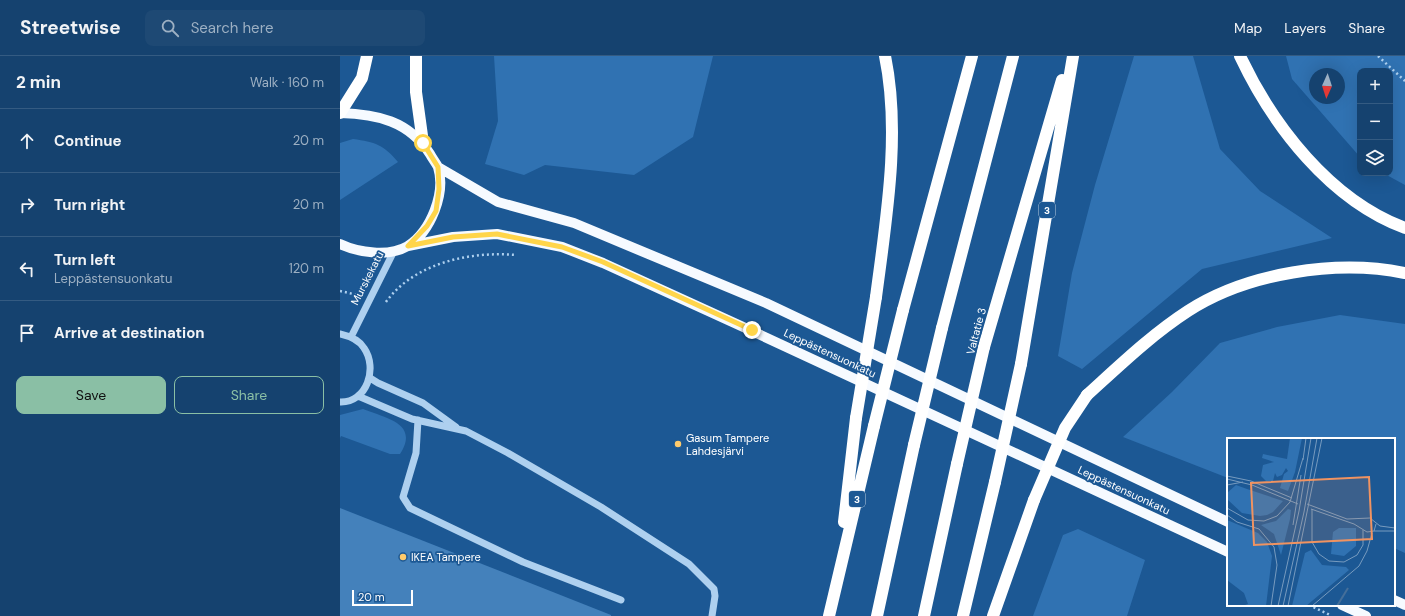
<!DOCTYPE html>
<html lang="en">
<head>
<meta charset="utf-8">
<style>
	body { margin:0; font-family:"DM Sans",sans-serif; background:#1e4974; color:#f1f3f6 }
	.controls { position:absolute; right:12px; top:12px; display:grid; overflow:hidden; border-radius:8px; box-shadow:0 4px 16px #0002 }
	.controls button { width:36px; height:36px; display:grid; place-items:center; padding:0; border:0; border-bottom:1px solid #345b82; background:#15426f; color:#f1f3f6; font:20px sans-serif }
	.compass { position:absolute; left:969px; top:12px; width:36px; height:36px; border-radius:50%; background:#15426f; box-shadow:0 4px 16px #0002; rotate:183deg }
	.scale { position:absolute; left:12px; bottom:10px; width:61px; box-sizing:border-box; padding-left:4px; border:2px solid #fff; border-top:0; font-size:11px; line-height:14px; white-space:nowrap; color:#fff; -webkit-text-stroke:3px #1c5894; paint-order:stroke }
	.stop { position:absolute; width:12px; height:12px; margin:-9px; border:3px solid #ffd54a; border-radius:50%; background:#fff }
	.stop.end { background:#ffd54a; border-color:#fff; box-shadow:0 1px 4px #0008 }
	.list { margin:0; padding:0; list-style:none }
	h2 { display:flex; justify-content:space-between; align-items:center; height:52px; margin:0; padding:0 16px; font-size:17px }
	h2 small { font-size:13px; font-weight:400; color:#9db0c3 }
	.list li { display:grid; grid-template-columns:26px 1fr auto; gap:12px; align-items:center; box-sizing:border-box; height:64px; padding:0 16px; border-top:1px solid #345b82 }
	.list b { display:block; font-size:15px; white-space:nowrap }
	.list p { margin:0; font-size:13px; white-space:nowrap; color:#9db0c3 }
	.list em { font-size:13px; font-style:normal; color:#9db0c3 }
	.actions { display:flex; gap:8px; padding:12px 16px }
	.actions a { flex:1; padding:9px 0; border:1px solid #8abfa5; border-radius:8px; text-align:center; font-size:14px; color:#8abfa5 }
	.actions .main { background:#8abfa5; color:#111 }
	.icon { flex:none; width:22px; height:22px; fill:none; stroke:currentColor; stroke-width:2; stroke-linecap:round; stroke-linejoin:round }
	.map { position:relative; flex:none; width:1065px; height:560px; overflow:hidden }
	header { display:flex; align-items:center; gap:24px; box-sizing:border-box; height:56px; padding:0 20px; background:#15426f; border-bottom:1px solid #345b82 }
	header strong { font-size:19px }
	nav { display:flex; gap:22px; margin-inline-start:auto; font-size:14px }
	.search { width:280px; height:36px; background:#1e4974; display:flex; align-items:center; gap:10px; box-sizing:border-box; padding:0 14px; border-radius:8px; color:#9db0c3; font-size:15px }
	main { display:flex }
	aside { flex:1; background:#15426f }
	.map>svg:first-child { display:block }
	.green { fill:#3072b2; fill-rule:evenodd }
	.building { fill:#4481bb }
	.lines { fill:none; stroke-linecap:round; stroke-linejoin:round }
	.path { stroke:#aed0ef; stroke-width:2.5; stroke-dasharray:2 3; stroke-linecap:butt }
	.minor { stroke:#aed0ef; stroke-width:7 }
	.major { stroke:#f6faff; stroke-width:10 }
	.highway { stroke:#fff; stroke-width:12 }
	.highway-bridge { stroke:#fff; stroke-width:12 }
	.route { stroke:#ffd54a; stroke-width:5 }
	.poi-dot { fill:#ffcb6c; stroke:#1c5894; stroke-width:1.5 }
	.labels { text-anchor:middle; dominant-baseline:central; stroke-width:3.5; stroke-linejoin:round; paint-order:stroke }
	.shield { fill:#1c5894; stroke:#bbcddf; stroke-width:1 }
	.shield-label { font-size:10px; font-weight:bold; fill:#fff }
	.street-label { font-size:11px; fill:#fff; stroke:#1c5894 }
	.poi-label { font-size:11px; fill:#fff; stroke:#1c5894; text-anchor:start }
	.inset-river { fill:none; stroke:#456f9a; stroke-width:2 }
	.inset-road { fill:none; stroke:#779bbf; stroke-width:1 }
	.view { fill:#f09361; fill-opacity:0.15; stroke:#f09361; stroke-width:2 }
	.inset-edge { fill:none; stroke:#fff; stroke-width:2 }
</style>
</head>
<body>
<header>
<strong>Streetwise</strong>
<div class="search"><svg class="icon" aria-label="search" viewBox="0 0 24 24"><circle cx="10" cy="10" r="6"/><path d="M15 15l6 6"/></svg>Search here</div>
<nav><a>Map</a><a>Layers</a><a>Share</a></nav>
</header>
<main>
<aside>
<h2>2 min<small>Walk · 160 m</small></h2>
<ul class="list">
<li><svg class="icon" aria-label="ahead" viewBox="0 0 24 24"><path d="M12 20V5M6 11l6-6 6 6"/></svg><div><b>Continue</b></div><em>20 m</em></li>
<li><svg class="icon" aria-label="right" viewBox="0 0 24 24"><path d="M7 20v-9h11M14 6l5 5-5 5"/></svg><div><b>Turn right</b></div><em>20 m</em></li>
<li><svg class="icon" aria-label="left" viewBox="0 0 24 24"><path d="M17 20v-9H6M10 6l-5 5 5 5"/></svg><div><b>Turn left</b><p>Leppästensuonkatu</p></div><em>120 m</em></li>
<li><svg class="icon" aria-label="arrive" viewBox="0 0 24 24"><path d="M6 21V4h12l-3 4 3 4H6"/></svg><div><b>Arrive at destination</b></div></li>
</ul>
<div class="actions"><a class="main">Save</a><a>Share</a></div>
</aside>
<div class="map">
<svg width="1065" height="560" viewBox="0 0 1065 560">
	<rect width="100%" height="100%" fill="#1c5894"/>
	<path class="green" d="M154 0H373L353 81 294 119 205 109 184 119 145 108 158 65Z
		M794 0H853L880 93 920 135 992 182 862 213 742 313 718 300 732 217 755 129Z
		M946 0H1065V129L1043 117H1050V15H1020V101L952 23ZM975 18H999V42H975Z
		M13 83C35 86 44 89 58 106L0 144V87Z
		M1000 259 1065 268V497L1054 492V383H888V422L783 381 832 336 880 287 937 271Z
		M23 353C45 362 80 367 60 398H50L1 380 0 382V359Z
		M738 473 805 504 787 560H693L723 479Z"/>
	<path class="building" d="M0 452 271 559V560H0Z"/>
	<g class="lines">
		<path class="path" d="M1038 0 1065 25
			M0 235 18 239
			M46 246C74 207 130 195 176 199
			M969 549 990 559"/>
		<path class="minor" d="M0 278C9 280 19 284 24 292 38 312 27 347 0 346
			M11 281 54 195
			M30 322 38 327 83 347 116 371
			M18 340 72 363 126 375 168 397 261 451 349 508 374 533 375 540 372 560
			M78 364 76 397 63 441 70 452 183 506 281 544"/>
		<path class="major" d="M0 57C37 58 69 65 90 98 92 102 96 107 98 111 106 137 91 175 68 190 49 201 19 197 0 188
			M98 111 158 146 234 167 426 247 888 466
			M68 190 113 181 157 178 222 191 263 207 412 275 888 496
			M1054 544 1065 549
			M1002 549 1026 560"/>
		<path class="highway" d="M76 0V36L83 87
			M900 0C933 70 990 144 1065 172
			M0 57 22 22 27 0
			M536 241C546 164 561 77 545 0
			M563 254 632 0
			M602 272 673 0
			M644 291 722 24
			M681 308 733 0
			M747 339C779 310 811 279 848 255 907 217 996 203 1065 217
			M504 466 516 362
			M489 560 534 370
			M537 560 574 389
			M584 560 617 408
			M623 560 655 426
			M653 560 694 444"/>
		<path class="highway-bridge" d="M516 362 536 241
			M534 370 563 254
			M574 389 602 272
			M617 408 644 291
			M655 426 681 308
			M694 444 725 372 747 339"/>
	</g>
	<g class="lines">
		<path class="route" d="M83 87 98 111 99 133 96 155 87 170 68 190 113 181 157 178 222 191 263 206 412 274"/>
	</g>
	<g class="poi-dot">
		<circle cx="338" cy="388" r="4"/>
		<circle cx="63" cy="501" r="4"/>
	</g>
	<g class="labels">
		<g class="shield">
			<rect x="699" y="146" width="16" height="16" rx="3"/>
			<rect x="509" y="435" width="16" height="16" rx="3"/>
		</g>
		<g class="shield-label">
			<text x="707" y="154">3</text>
			<text x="517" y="443">3</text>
		</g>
		<g class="street-label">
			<text transform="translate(27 222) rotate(-63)">Murskekatu</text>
			<text transform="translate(636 275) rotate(-75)">Valtatie 3</text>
			<text transform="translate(490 297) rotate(25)">Leppästensuonkatu</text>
			<text transform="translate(784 434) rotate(25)">Leppästensuonkatu</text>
		</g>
		<g class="poi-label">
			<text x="346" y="382">Gasum Tampere<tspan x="346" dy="13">Lahdesjärvi</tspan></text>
			<text x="71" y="501">IKEA Tampere</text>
		</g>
	</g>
	<g transform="translate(887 382)">
		<rect width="168" height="168" fill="#1c5894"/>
		<path d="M63 0H75L68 34 61 53 53 50 57 36 61 33 59 30 55 37 50 39 48 35 46 43H39L34 38 36 27 47 24 35 20 36 16 60 21ZM9 47 20 51 56 63 46 74 40 77 33 78 15 75 1 62 0 55ZM61 71 64 72 63 81 54 117 47 96 34 87 49 83ZM0 82 31 95 40 104 45 118 39 168H15L21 166 17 155 0 142ZM112 90H129V108L117 118 104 116 106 94ZM84 112 95 127 119 129 122 132 79 168H65L78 115Z" fill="#3072b2"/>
		<path class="inset-river" d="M110 168 121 150"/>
		<path class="inset-road" d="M76 22 79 0M0 38 24 43 65 60M0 41 25 47 71 66M0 47 16 44M80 66 120 81 143 80 153 88 168 90M0 70 21 82 37 83 50 78 63 64 76 20M84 71 127 86 140 94 147 93 149 86M85 71V104L92 116 102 123 117 124 130 117 136 107V92M0 77 10 84 32 91 47 109 50 127 44 168M66 87 74 37M147 93H168M51 168 72 73 84 0M56 168 77 74 90 0M61 168 95 0M85 168 132 128 140 113 145 95"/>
		<path class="view" d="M142 39 145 101 27 107 24 45Z"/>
		<rect width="168" height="168" class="inset-edge"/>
	</g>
</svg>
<div class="controls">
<button>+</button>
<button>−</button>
<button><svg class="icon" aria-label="layers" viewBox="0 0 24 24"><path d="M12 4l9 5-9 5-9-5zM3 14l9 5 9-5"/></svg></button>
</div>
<svg class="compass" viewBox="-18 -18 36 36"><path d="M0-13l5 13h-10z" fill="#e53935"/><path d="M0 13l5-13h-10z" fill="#9db0c3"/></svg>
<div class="scale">20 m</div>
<div class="stop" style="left:83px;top:87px"></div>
<div class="stop end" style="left:412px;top:274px"></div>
</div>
</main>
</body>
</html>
